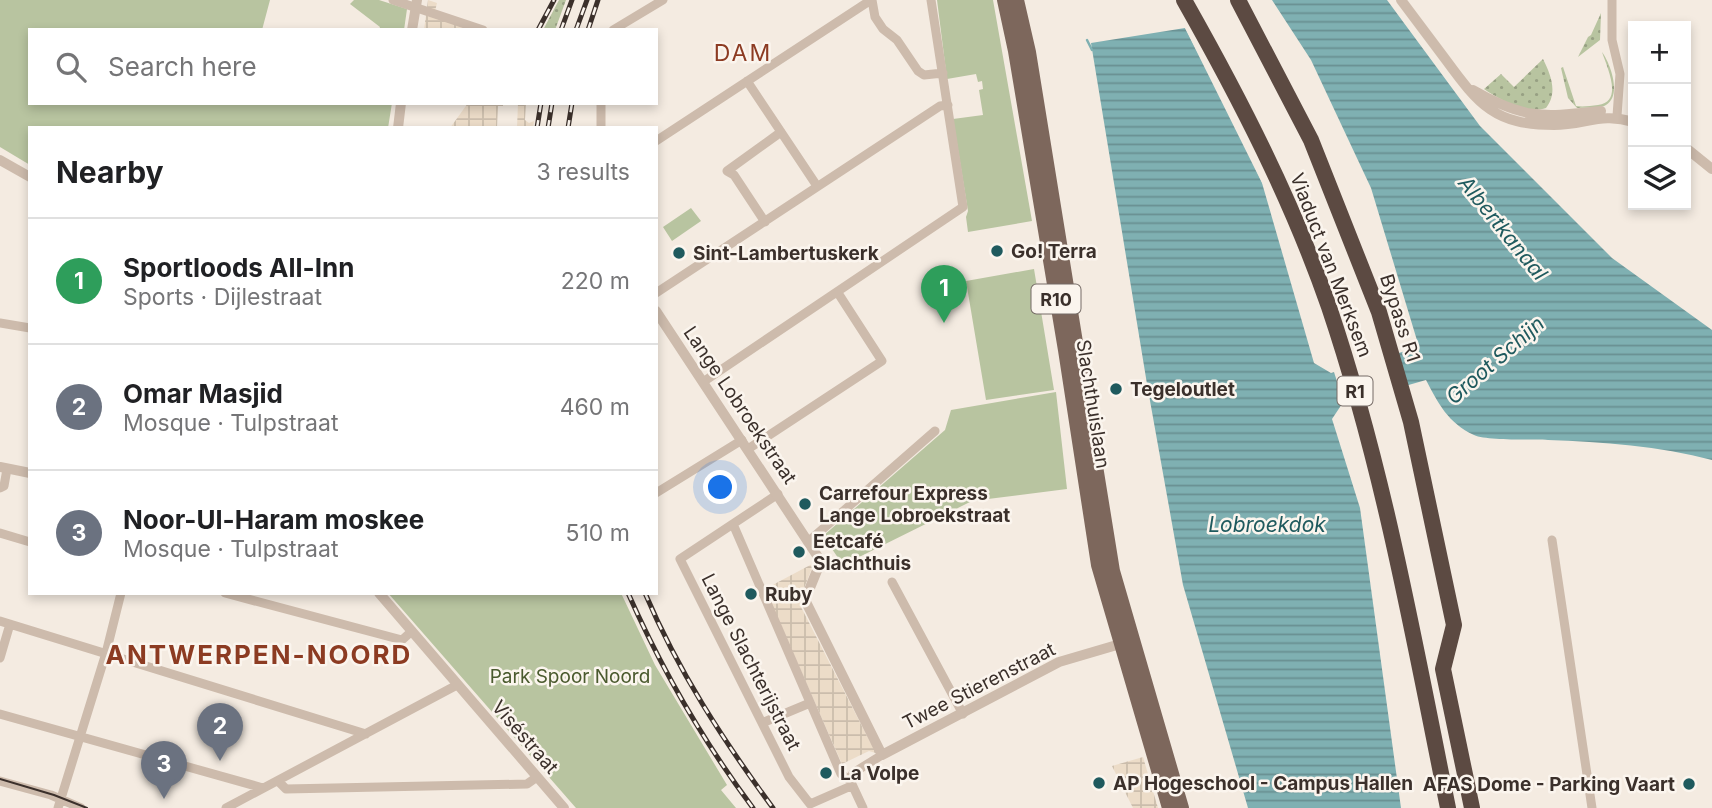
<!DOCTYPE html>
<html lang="en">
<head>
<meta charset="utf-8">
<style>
	body { margin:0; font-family:Inter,sans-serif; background:#f2f2f2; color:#202124 }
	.controls { position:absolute; right:21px; top:21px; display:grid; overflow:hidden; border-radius:0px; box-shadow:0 4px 10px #0003 }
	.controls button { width:63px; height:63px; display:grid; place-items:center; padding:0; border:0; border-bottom:2px solid #e0e0e0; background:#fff; color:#202124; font:35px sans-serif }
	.you { position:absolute; left:721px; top:488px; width:24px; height:24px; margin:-18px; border:5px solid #fff; border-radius:50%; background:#1a73e8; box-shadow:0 0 0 10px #1a73e833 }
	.badge { display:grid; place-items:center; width:46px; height:46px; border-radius:50%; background:#db2777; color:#fff; font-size:23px; font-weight:700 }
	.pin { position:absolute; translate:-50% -58px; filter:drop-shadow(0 2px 4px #0008) }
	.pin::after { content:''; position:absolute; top:37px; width:24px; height:21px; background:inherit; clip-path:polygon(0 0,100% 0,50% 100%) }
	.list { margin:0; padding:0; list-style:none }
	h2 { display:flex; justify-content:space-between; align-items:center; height:91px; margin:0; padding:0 28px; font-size:30px }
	h2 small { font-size:23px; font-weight:400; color:#757577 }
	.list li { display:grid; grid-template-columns:46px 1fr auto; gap:21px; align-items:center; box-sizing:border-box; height:126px; padding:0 28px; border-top:2px solid #e0e0e0 }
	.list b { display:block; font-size:26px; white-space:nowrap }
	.list p { margin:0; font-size:23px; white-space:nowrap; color:#757577 }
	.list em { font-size:23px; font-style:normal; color:#757577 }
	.icon { flex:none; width:38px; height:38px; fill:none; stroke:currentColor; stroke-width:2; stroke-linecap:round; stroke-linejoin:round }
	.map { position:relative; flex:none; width:1712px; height:808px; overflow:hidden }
	.search { position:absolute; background:#fff; box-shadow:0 4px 10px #0003; left:28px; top:28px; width:630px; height:77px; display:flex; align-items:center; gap:18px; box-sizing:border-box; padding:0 24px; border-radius:0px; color:#757577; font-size:26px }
	.panel { position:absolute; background:#fff; box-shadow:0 4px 10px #0003; left:28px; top:126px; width:630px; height:469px; border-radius:0px }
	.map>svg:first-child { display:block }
	.grass { fill:url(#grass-dots) }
	.park { fill:#b8c4a0 }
	.plaza { fill:url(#plaza-grid) }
	.water { fill:url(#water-rules) }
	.pier { fill:#f4ebe1 }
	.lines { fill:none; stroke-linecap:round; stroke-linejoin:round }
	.stream { stroke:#7fb0b2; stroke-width:2.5 }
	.minor { stroke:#cdbbac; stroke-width:9 }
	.tertiary { stroke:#cdbbac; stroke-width:10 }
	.primary { stroke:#7d675c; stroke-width:14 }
	.motorway { stroke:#5c4a42; stroke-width:16 }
	.tram { stroke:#3b302b; stroke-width:2 }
	.rail-casing { stroke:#3b302b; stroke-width:5 }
	.rail { stroke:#fbf5ee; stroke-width:2.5; stroke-dasharray:8; stroke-linecap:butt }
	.poi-dot { fill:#1f5a5e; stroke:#fbf5ee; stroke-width:2.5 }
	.labels { text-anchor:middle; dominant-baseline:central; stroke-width:5; stroke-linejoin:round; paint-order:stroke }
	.shield { fill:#fbf5ee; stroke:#756b66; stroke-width:2 }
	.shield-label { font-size:18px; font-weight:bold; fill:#3b302b }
	.poi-label { font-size:19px; font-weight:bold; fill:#3b302b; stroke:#fbf5ee; text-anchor:start }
	.street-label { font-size:19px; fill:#3b302b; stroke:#fbf5ee }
	.park-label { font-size:19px; fill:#4a5a2e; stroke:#fbf5ee }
	.water-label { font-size:21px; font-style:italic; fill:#1f5a5e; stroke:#fbf5ee }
	.quarter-label { font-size:23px; letter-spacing:2px; fill:#8c3b22; stroke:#fbf5ee }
	.district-label { font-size:26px; font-weight:bold; letter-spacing:2px; fill:#8c3b22; stroke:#fbf5ee }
</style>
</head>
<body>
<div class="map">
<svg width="1712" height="808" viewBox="0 0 1712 808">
	<defs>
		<pattern id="grass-dots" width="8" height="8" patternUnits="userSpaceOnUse" patternTransform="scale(1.75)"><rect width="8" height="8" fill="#b8c4a0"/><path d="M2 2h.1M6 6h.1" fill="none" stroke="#97a083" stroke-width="1.8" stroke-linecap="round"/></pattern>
		<pattern id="plaza-grid" width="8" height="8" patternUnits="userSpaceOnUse" patternTransform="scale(1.75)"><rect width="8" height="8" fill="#ecdcc8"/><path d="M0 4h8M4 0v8" fill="none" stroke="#cbbdac"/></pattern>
		<pattern id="water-rules" width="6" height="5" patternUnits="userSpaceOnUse" patternTransform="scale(1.75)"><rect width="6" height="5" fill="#7fb0b2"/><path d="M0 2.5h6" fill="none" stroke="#699091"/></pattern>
	</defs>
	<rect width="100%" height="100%" fill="#f4ebe1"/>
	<path class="grass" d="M559 0H566L555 30H543Z
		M1601 13 1600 40 1578 57 1588 37 1591 35Z
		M1602 52C1609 61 1623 95 1606 105 1599 109 1586 107 1577 108L1568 98 1561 68 1563 67 1576 106C1583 107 1590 106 1598 105 1624 102 1607 67 1602 52Z
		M1543 59C1551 75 1558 93 1546 108 1527 115 1500 100 1484 89L1501 74 1514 87Z"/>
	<path class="park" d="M0 0H270L262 30H30V103H392L388 128H30V165L0 147Z
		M354 0H379L407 9 404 30H379L380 27 350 4Z
		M937 0H993L1032 221 968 232 966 217 968 211 953 119 983 115 979 90 983 89 982 81 978 82 976 74 947 79Z
		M691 208 701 221 672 241 663 227Z
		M1034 269 1054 390 986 400 966 281Z
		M1056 392 1067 489 972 501 843 565 823 536 945 430 951 410Z
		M388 593H621L655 665 727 785 721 790 736 808H576Z"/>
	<path class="plaza" d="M428 0 437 3 435 11 492 30H424Z
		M468 103H503V106H498L497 128H450Z
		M518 103H526L525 120 529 123 534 121 533 128H517Z
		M814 563 801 596V607L870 742 882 755 869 751 842 764 765 589Z
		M1143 757 1158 808H1133L1112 766Z"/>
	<path class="water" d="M1272 0H1387L1480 126 1612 258 1712 330V460C1660 446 1602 442 1548 440 1531 439 1487 441 1474 435 1448 423 1438 403 1426 380L1342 404 1332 419 1360 508 1401 808H1248L1183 585 1147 384 1091 43 1185 28 1262 183 1314 363 1331 373 1419 347 1371 188 1311 60Z"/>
	<path class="pier" d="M1183 24 1188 26 1225 97 1266 181 1273 205 1222 99Z
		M1385 353 1397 392 1345 406 1333 369Z"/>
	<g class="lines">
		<path class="stream" d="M1087 40 1092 50"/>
		<path class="minor" d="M393 0 483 30
			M872 0 875 17 883 29 897 40 918 71 924 75 943 73
			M1612 0V40L1620 74 1617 116
			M613 30 663 0
			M747 81 817 186
			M601 128V103
			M656 141 871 0
			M765 222 734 175 727 171 781 132
			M656 293 940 106 948 105
			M0 323 30 328
			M703 382 963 207 931 0
			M748 449 882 361 838 293
			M0 488 4 486 7 469
			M656 493 742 440
			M778 494 680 559 789 777 810 804 851 786
			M733 524 841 774 850 780
			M0 533 30 542
			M1552 540 1592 808
			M809 541 935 431
			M892 582 963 714
			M225 593 402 640 412 631
			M0 621 366 734
			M0 658 10 624
			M0 714 263 788
			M762 723 810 703
			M0 781 51 795 81 808
			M278 781 286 789 527 784 537 777
			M58 808 106 653 121 593
			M226 808 457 685
			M863 808 850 780 853 773 882 755"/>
		<path class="tertiary" d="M1401 0C1416 20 1431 40 1446 60 1479 105 1495 125 1554 125 1585 125 1602 112 1633 122
			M412 30 417 0
			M1473 90C1525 120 1543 117 1601 111
			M398 128 401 103
			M1686 148 1712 169
			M0 160 30 177
			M656 311 818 557V568L805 600 882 755 1059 662 1127 642
			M0 467 30 473
			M379 593 564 808"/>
		<path class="primary" d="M1004 0 1015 51 1065 350 1098 565 1169 808
			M1017 0 1029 52 1113 571 1182 808"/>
		<path class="motorway" d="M1184 0C1240 99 1292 200 1329 307 1384 470 1414 640 1448 808
			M1238 0 1311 140 1379 312 1411 422 1454 625 1443 669 1472 808"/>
		<path class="tram" d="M0 779 54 795 87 808"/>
		<defs>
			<path id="rail" d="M538 30 554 0
				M561 30 572 0
				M576 30 587 0
				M588 30 598 0
				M537 128 541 103
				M548 128 552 103
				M568 128 572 103
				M628 593C662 670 703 741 753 808
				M645 593C678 671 723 740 773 808"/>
		</defs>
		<use href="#rail" class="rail-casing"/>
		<use href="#rail" class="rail"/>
	</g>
	<g class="poi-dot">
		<circle cx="997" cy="251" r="7"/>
		<circle cx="679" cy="253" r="7"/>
		<circle cx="1116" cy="389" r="7"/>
		<circle cx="805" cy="504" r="7"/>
		<circle cx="799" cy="552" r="7"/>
		<circle cx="751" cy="594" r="7"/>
		<circle cx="826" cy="773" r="7"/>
		<circle cx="1099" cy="783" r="7"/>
		<circle cx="1689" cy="784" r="7"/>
	</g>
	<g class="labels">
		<g class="shield">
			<rect x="1031.5" y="284.5" width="49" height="29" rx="5"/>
			<rect x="1337.5" y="376.5" width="35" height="29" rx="5"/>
		</g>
		<g class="shield-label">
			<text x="1056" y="299">R10</text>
			<text x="1355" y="391">R1</text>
		</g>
		<g class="poi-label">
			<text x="1011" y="251">Go! Terra</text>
			<text x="693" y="253">Sint-Lambertuskerk</text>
			<text x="1130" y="389">Tegeloutlet</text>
			<text x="819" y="493">Carrefour Express<tspan x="819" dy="22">Lange Lobroekstraat</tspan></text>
			<text x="813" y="541">Eetcafé<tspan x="813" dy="22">Slachthuis</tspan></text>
			<text x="765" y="594">Ruby</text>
			<text x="840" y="773">La Volpe</text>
			<text x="1113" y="783">AP Hogeschool - Campus Hallen</text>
			<text x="1675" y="784" text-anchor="end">AFAS Dome - Parking Vaart</text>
		</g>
		<g class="street-label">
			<text transform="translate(1331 265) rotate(69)">Viaduct van Merksem</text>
			<text transform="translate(1400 318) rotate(72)">Bypass R1</text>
			<text transform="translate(1093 404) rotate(81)">Slachthuislaan</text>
			<text transform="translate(740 405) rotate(56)">Lange Lobroekstraat</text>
			<text transform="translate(751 662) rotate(63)">Lange Slachterijstraat</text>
			<text transform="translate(979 686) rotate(-27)">Twee Stierenstraat</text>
			<text transform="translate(525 737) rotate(49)">Viséstraat</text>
		</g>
		<g class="park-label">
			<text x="570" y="676">Park Spoor Noord</text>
		</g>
		<g class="water-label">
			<text transform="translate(1503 228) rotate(51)">Albertkanaal</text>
			<text transform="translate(1495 360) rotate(-41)">Groot Schijn</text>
			<text x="1267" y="524">Lobroekdok</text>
		</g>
		<g class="quarter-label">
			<text x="743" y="53">DAM</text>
		</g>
		<g class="district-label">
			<text x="259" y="654">ANTWERPEN-NOORD</text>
		</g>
	</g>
</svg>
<div class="controls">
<button>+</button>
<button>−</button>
<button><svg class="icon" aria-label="layers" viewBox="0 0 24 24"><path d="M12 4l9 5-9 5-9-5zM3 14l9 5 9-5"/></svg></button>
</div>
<div class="you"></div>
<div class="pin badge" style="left:944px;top:323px;background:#2e9e5b">1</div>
<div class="pin badge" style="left:220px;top:761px;background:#6b7280">2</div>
<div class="pin badge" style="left:164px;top:799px;background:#6b7280">3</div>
<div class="search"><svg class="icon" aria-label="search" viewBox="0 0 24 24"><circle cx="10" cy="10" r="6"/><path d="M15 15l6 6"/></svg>Search here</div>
<section class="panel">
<h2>Nearby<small>3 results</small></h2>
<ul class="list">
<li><span class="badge" style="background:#2e9e5b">1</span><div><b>Sportloods All-Inn</b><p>Sports · Dijlestraat</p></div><em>220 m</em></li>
<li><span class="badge" style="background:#6b7280">2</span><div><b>Omar Masjid</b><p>Mosque · Tulpstraat</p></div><em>460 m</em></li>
<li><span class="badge" style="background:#6b7280">3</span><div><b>Noor-Ul-Haram moskee</b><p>Mosque · Tulpstraat</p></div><em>510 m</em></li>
</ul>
</section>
</div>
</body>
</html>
